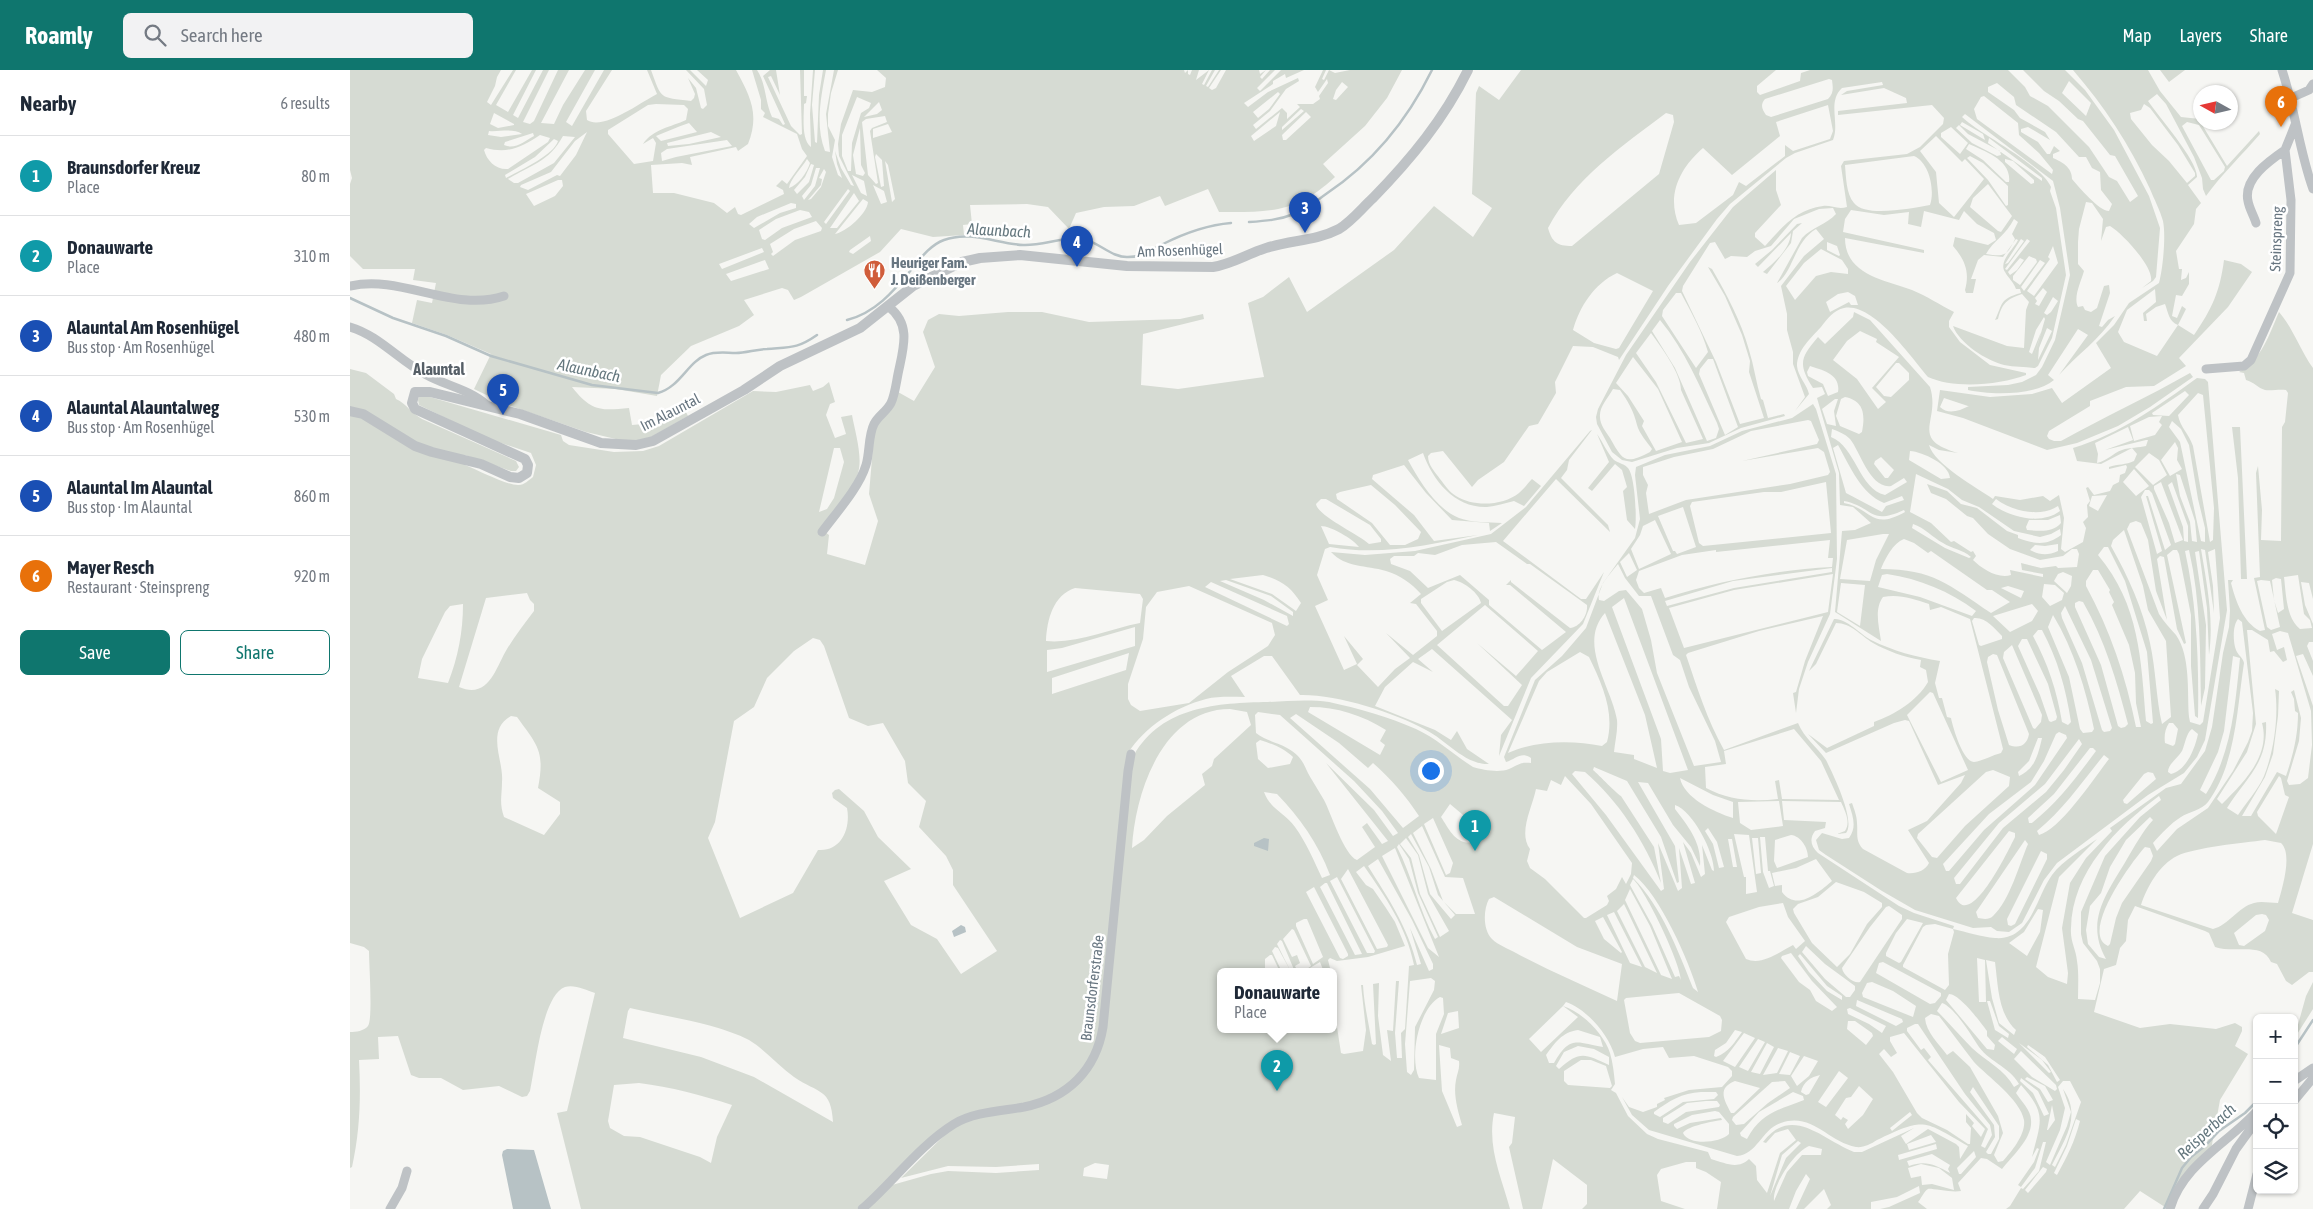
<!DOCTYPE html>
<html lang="en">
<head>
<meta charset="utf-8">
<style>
	body { margin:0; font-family:"Asap Condensed",sans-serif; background:#f2f2f3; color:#1f2937 }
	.controls { position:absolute; right:15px; bottom:15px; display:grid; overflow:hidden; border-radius:8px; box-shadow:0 1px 4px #0004 }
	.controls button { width:45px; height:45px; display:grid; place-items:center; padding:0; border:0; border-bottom:1px solid #e0e1e3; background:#fff; color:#1f2937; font:25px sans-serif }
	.compass { position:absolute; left:1843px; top:15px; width:45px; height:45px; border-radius:50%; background:#fff; box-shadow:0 1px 4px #0004; rotate:278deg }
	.you { position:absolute; left:1080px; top:700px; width:18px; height:18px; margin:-12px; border:4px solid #fff; border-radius:50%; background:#1a73e8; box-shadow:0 0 0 8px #1a73e833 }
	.badge { display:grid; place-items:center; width:32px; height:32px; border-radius:50%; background:#0f766e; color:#fff; font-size:16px; font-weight:700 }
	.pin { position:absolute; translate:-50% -41px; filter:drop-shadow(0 1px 2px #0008) }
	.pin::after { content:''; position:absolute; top:26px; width:18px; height:15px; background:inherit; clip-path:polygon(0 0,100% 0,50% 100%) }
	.popup { position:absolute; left:867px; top:898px; width:120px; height:65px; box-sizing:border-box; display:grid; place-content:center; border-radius:8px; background:#fff; filter:drop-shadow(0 1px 4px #0005); font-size:16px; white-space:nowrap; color:#747a83 }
	.popup b { font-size:19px; color:#1f2937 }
	.popup::after { content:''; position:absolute; left:50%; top:100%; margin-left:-10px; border:10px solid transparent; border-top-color:#fff }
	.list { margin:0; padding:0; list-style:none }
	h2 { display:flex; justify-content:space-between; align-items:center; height:65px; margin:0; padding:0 20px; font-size:21px }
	h2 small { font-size:16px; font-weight:400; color:#747a83 }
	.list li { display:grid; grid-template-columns:32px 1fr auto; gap:15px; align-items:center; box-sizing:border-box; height:80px; padding:0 20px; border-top:1px solid #e0e1e3 }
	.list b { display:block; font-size:19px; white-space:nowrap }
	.list p { margin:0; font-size:16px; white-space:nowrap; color:#747a83 }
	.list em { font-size:16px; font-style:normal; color:#747a83 }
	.actions { display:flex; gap:10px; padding:15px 20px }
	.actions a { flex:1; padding:11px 0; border:1px solid #0f766e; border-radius:8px; text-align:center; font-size:18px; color:#0f766e }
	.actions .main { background:#0f766e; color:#fff }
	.icon { flex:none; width:28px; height:28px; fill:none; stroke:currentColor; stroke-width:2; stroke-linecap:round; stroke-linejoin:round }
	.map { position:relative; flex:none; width:1963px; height:1139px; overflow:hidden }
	header { display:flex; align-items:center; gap:30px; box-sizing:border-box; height:70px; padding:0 25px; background:#0f766e; color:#fff }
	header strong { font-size:24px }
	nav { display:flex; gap:28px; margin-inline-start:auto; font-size:18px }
	.search { width:350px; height:45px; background:#f2f2f3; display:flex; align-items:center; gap:12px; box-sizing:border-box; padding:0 18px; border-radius:8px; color:#747a83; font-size:19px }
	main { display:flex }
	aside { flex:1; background:#fff }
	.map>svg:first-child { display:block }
	.green { fill:#d6dbd3; fill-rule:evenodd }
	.water { fill:#b7c2c5 }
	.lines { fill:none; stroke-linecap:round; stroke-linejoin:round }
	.stream { stroke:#b7c2c5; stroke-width:2.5 }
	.minor { stroke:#bec2c5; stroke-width:9 }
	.tertiary { stroke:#bec2c5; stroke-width:10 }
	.labels { text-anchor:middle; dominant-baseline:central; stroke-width:5; stroke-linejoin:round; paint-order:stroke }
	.street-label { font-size:15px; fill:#687681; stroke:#fff }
	.poi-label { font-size:15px; font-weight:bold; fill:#687681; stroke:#fff; text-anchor:start }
	.water-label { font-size:16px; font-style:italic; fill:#64777e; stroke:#fff }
	.neighbourhood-label { font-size:16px; font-weight:bold; fill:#565f67; stroke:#fff }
</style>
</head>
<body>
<header>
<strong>Roamly</strong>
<div class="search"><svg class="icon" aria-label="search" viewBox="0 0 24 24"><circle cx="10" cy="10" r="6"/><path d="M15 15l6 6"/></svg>Search here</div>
<nav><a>Map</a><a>Layers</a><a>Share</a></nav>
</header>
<main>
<aside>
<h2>Nearby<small>6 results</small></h2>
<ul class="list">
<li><span class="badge" style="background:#0f9aa8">1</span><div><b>Braunsdorfer Kreuz</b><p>Place</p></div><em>80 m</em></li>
<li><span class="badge" style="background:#0f9aa8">2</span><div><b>Donauwarte</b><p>Place</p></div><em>310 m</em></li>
<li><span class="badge" style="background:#1a4fb4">3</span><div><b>Alauntal Am Rosenhügel</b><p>Bus stop · Am Rosenhügel</p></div><em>480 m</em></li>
<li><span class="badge" style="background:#1a4fb4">4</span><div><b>Alauntal Alauntalweg</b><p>Bus stop · Am Rosenhügel</p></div><em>530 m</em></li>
<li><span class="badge" style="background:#1a4fb4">5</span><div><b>Alauntal Im Alauntal</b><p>Bus stop · Im Alauntal</p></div><em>860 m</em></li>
<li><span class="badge" style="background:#e8710a">6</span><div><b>Mayer Resch</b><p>Restaurant · Steinspreng</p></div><em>920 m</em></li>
</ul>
<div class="actions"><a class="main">Save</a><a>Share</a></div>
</aside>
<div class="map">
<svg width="1963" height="1139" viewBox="0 0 1963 1139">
	<rect width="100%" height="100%" fill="#f6f6f3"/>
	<path class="green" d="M0 0H151L147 7 145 16 137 32 141 35 163 0H166L146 35 158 42 182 0H186L163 45 168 48 193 0H199L173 52 180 54 184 51 208 0H219L191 53 204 54 213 35 235 0H245L216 52 222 56 254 0H262L236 41 237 50C253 61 291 32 307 24L297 0H301C312 30 309 27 341 31L344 28 345 24 338 8 346 18 351 38 353 39 357 35 354 19 336 0H340L356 16 358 10 347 0H386C400 26 410 44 398 74L388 81 386 77 340 87 342 95 332 93 301 95 303 123H324L364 133 377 143 385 137 388 144 391 145 434 124 433 120 426 116 432 110 437 114 457 86 452 79 447 64 413 47 415 43 411 39V30L402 0H407C416 13 415 32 422 47L429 49 433 55 435 54 413 6 420 0H426L430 25 421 6 418 7 441 56 450 65 452 64 450 0H454V26H457L456 33 454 34C454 46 451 70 461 77L460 44 463 0H465L462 35 465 72 467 73 469 25 473 0H476C471 27 465 55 475 81L480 82 476 44 484 0H488L481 23 478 44V56L485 70 482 87 488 105 492 108 487 94 485 81 491 98 501 115 504 116 489 86 488 74 491 54 503 20 522 22 535 17 536 8 527 0H834L835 3 838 0V4L840 5 842 0H849L846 10 859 0 852 14 854 15 862 0H865L856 16 858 17 869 0H871L859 18 862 20 866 18 876 0H909L910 4 916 0 910 7 912 9 920 0H925L907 18 910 21 931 0H954L936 8 935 4 923 11V14L894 33 898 37 918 22 948 8 949 11 936 19 920 41 903 55 906 59 932 38 937 43V49L950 37 947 34H963L970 29 969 26 978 13 977 9 968 22 965 17 973 0H976L972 9 974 10 979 0 985 3 1000 0H1052L1037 28 1015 56 973 94 985 107C945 144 919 142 869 142L858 119 815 136 810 126 784 136 754 137 726 143 719 159 698 137 677 134 620 135 622 154 613 155 614 165 583 167 551 159 530 182 451 227 444 230 438 220 432 218 394 230 404 245 389 256 341 276 311 305 307 326 266 319 222 317C241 341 250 341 279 338L282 355 305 353 333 336 338 346 301 367 285 371 270 370 236 362 155 334 124 319 141 284 97 265 62 253 67 230 82 233 86 213 63 210 65 199H13L0 186V114L2 108 0 100ZM992 12 998 17 986 30 983 29 986 20ZM928 22 930 24 919 39 908 48 903 42ZM507 27 521 33 519 38 511 43 502 73 501 101H498L492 86V65ZM529 32 532 40 527 44 514 47ZM306 34 334 35 338 39 336 50C321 57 303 59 293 74L303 68 306 73 303 91 284 94 258 64V60L298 35ZM951 39 954 41 932 60V57ZM930 42 926 56 904 71 901 66ZM956 42 961 47 936 70H933L932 65ZM144 43 164 54V55L148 58 140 54ZM535 46 537 52 522 58 520 61 528 113 526 114 518 105 512 52 516 49ZM339 53 347 62 311 71 306 66C318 61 327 57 339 53ZM538 54 542 62 523 68V59ZM510 58 511 95 515 103 513 106 506 104 503 85ZM139 61C149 62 164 58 172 64L151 67 138 65ZM237 62 226 85 210 106 207 105 178 120 170 117 171 115 201 102 225 71ZM361 62 371 67 339 74 318 76 317 73ZM183 63 184 66C175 71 165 80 154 75L155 72ZM190 65 200 68 198 72 158 99C146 100 137 91 134 80L136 78C158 84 172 77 190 65ZM213 66 225 67 204 93 168 113H164L158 109C181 95 199 92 213 66ZM204 69 208 71C204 85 169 101 156 108L155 105 185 87ZM377 70 382 76 326 87 312 91 311 83 317 79ZM526 84 532 90 534 116 531 117 525 87ZM457 89 460 93C457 103 448 115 439 118 440 109 452 98 457 89ZM535 91 538 95 545 129 542 132ZM461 94 464 95 459 112 447 124 444 120 455 107ZM466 98H470L465 116 454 130 452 126 461 115ZM474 99 476 102 471 117 461 129 458 130 471 115 472 109 469 108ZM502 105 514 111 517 126 511 123ZM208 110H212L213 116 205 126 184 136 176 124ZM523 115 534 121 537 132 531 134ZM498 119 500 121 476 154 474 152ZM504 123 509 131 487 158H480ZM513 129 518 132C517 144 496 162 485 164ZM441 133 446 134V138L430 143 404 158 399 154 407 147ZM450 140 459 142 462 147 432 158 415 170 412 169 409 160 426 149ZM466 151 472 158 471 161 445 170 423 186 421 184 423 182 420 174 444 159ZM520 166 521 171 503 184 499 182 500 180ZM412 178 414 182 372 199 369 194ZM415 190 419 199 381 211 376 204Z
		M1171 0H1426L1407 16V22L1410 25 1450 11 1451 3 1460 0H1658L1675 17 1680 26 1698 36 1739 77 1759 107 1767 111 1780 132 1788 126 1765 86 1760 85 1733 51 1728 49 1709 31 1694 21 1673 0H1715L1735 20 1764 60 1799 126 1810 158 1806 207 1803 211 1792 218 1801 211C1804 197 1772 163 1760 156L1756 157 1751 171 1753 149 1742 133 1736 132 1729 159 1728 172V194L1734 201C1731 212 1723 227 1728 237L1733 236 1735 240 1741 242 1747 238 1754 216 1759 215 1760 223 1749 256 1752 257 1758 250 1765 246C1750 269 1727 285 1709 305L1738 265 1728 259 1698 305 1704 310C1685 326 1640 325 1618 320V317L1658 315 1672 312 1686 305 1692 297 1705 270 1720 205 1710 138 1703 111 1615 44 1612 47C1631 65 1691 94 1701 117L1700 121 1706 138 1716 205 1702 268 1688 296 1685 298C1675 297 1665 297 1654 295 1637 291 1609 273 1603 256L1657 276 1674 278 1676 240 1679 232 1672 224C1656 229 1652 234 1648 249L1645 250C1653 234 1649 229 1671 223L1670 219H1666C1663 211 1659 209 1655 202 1648 191 1664 179 1668 170L1666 169 1653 187 1634 185 1628 190 1621 209H1626L1623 223H1616L1615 220C1620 202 1615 190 1603 176L1605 167 1638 175 1646 170 1644 163 1627 154 1614 141 1609 150 1574 141 1571 157 1558 154 1559 142 1534 145 1501 140 1495 149 1493 162 1574 180V183L1495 168C1495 205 1535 210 1562 220 1577 226 1590 235 1604 242L1599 251V257L1610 272 1640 295 1676 303V305C1650 315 1604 319 1578 307 1561 287 1523 232 1494 238 1484 240 1477 249 1471 257 1461 268 1447 280 1447 296 1448 307 1457 314 1459 324L1445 341 1455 327 1443 294V282L1437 260V244L1431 216 1454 186 1474 169 1466 159C1444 172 1443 203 1427 213L1452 168C1462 157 1476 155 1486 144L1483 138 1469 139 1444 149 1421 176 1405 181 1397 187 1381 186 1375 189 1365 172 1360 173 1333 216 1332 221 1366 292 1390 354 1414 348 1399 302 1400 291 1392 265 1375 226 1358 197 1362 199C1377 225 1391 251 1399 280 1404 296 1406 312 1411 329L1413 330 1418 348 1434 344 1435 346 1391 358 1359 373 1327 378 1282 392 1272 390 1262 382 1247 354 1246 347 1248 339 1276 285 1340 192 1383 137 1426 100V120L1431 135 1405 163V167L1415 176C1432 157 1447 139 1473 136 1481 135 1488 140 1497 137L1491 96 1494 91 1557 84 1570 77 1593 54 1594 48 1582 35 1488 45V41L1557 33 1556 28 1534 18 1491 25 1497 21 1533 15 1532 12 1492 18C1477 32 1490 53 1483 70L1445 83 1436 88 1380 134 1367 149 1318 216 1269 290 1268 287 1243 277 1223 276 1205 312 1206 323 1188 354 1179 356 1154 392 1128 410 1122 417 1093 381 1081 383 1078 386C1078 395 1085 402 1090 409 1095 415 1099 422 1106 426 1123 437 1153 436 1169 423 1174 419 1178 413 1182 409L1191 416 1174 436 1164 431C1155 433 1146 436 1137 437 1105 438 1083 411 1073 383L1058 390C1069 410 1086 439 1109 448 1122 453 1138 452 1152 453L1140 461 1139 453 1102 450 1076 423 1054 395 1023 405 1022 409 1064 445 1084 471 1128 465C1079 475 1030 486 980 477L975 479 967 505 978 530 965 536 994 600 1007 594 994 566 1013 589 1007 595 1028 617 1045 599 1060 588 1036 563 1063 585 1087 566V561L1066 534 1060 533 1071 524C1061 513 1050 505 1036 501 1016 495 996 498 981 482L1015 485 1065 481 1141 464 1176 437 1240 361 1242 360 1219 390 1217 400 1211 408 1258 455 1260 462 1206 409 1153 471 1231 529H1236L1254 502 1233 554 1181 608 1149 686 1151 665 1162 650 1082 579 1068 589 1083 602 1063 592 1035 617 1025 636 1085 660 1101 670 1107 661 1117 679 1139 694C1115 695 1096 670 1076 660 1044 642 985 624 950 625L922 586H914L881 606 895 627C883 627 868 626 856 629 825 637 795 657 778 683L784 685C812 636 868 633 918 632 938 631 959 629 979 632 1007 638 1039 647 1066 659 1086 668 1104 685 1123 697 1133 700 1149 703 1159 699 1169 695 1169 692 1181 693V688C1171 681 1166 689 1156 692L1154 687 1185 610 1212 586 1236 558 1253 513 1285 468 1290 449 1285 405 1286 397 1315 385 1360 376 1392 361 1442 348 1463 334 1466 339 1486 404 1487 489 1480 544 1458 592 1449 619 1446 643 1443 623 1446 622 1455 591 1473 546 1409 561 1338 583 1336 585C1347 617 1357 650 1374 680L1448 653C1454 668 1467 677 1476 690 1483 704 1506 751 1496 763L1487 764 1495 761C1501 752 1495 741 1491 732L1432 731 1434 750 1476 752 1475 758 1465 761C1459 769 1461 777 1468 783L1549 836 1564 843 1604 856 1603 859C1617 862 1631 867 1645 868 1681 871 1686 827 1702 805 1713 790 1733 779 1747 769L1709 807 1686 897 1698 907 1717 914 1718 903 1712 858 1720 813 1736 788 1762 761 1760 758 1816 718 1831 714 1855 681 1862 657 1873 583 1879 557 1880 541 1878 510H1883L1881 513C1886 532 1893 552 1910 561L1915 560 1904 508 1910 507 1906 403 1908 396 1912 440 1911 470 1931 471 1932 357 1935 352 1938 323 1936 320C1929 319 1921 321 1915 320 1908 318 1904 312 1896 310L1894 303 1889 302C1912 289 1919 265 1929 242 1943 258 1950 280 1963 298V529L1959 513 1951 512 1955 535 1963 554V572H1959L1957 576 1963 591V606L1953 584 1946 586 1963 636V774L1942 843 1963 850V902H1959L1942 915 1936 911 1927 894 1921 892C1912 871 1886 884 1865 877L1859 863 1855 861 1785 836 1778 850 1776 871 1770 878 1766 895 1754 899 1744 942 1790 958 1820 954 1866 959 1885 953 1892 957V961L1885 976 1898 984 1870 1030 1861 1080 1818 1139 1790 1121 1774 1139H1656L1660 1136 1671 1118 1673 1119 1689 1101 1696 1072H1693L1685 1098 1671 1117 1668 1115 1684 1092 1689 1079 1687 1078 1682 1087C1691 1051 1697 1044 1671 1015L1666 1023C1671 1031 1681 1040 1681 1050 1683 1068 1662 1086 1652 1099L1637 1089 1631 1088 1608 1113 1611 1121C1602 1123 1581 1118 1578 1119 1574 1121 1571 1129 1568 1132L1577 1139H1530L1539 1137 1570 1123 1569 1116 1547 1127 1521 1132V1139H1477L1481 1135 1474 1119 1454 1139H1446L1460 1109 1456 1104 1446 1121 1439 1139H1367L1371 1112 1356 1102 1346 1098V1092H1336L1311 1099 1307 1105 1311 1131 1335 1139H1232L1237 1134V1115L1203 1089 1192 1139H1173L1159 1077 1162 1073 1165 1047 1144 1043C1137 1077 1151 1106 1160 1139H515L542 1115 581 1104 598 1101 646 1103 689 1100V1094L646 1097 598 1096 551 1108 613 1047 507 1139H231L207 1043 217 1041 245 923C236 920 224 914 215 917 192 925 185 999 180 1021L177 1026 172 1027 149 1016 113 1020 91 1008H69L61 1005 48 966 28 967 29 989 9 990C11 1027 10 1061 2 1097L0 1098V962C6 962 14 961 18 956 23 949 19 894 19 881L14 877 0 873V299L16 303 44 324 46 329C57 334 61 343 72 349L166 391 169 397 166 401H161L115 385V395C128 400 158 416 169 415 174 415 179 410 183 407L186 395 181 383 139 369 69 335 68 330 69 327H80L194 360 211 365 213 371 219 375 264 382 293 381 309 376 403 321 426 322 460 315 463 321 473 317 479 312 485 332 480 334 476 345 485 368 496 364 491 347 502 345C505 362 513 387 508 403 501 424 483 442 471 459L479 465 477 484 515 495 528 451 519 424 524 365 528 354 544 336 548 322 564 331 585 297 573 262 578 250 589 244 609 246 658 242H692L739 252 830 249 853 244 854 249 793 264 791 315 828 319 914 307 898 233 913 227 939 207 957 242 1044 180 1084 136 1123 167 1142 138 1122 124 1126 23 1129 16 1149 30ZM1479 9 1482 10C1483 18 1484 23 1478 29L1421 47 1416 45C1412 39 1410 35 1415 29ZM1719 11 1741 33 1736 46 1712 23ZM1647 13 1664 27 1666 35 1706 62 1729 87H1736L1742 98 1750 102 1751 120 1762 134 1759 141C1749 141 1729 117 1722 109 1722 97 1712 92 1703 88V84L1710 81 1704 76 1700 84H1697L1688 72 1671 62V59L1678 57 1700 70 1695 62 1670 48 1664 40 1638 22V17ZM1634 26 1668 53 1669 65 1689 83 1703 100 1702 104 1627 49 1624 39 1631 27ZM1478 35 1483 61 1480 69 1443 81 1435 75V86L1396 116 1389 112 1383 125 1346 153 1329 155C1316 125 1330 98 1353 78L1382 105 1430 66 1426 52ZM1316 43 1323 45 1324 52 1309 104 1222 176C1207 176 1202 172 1198 158 1224 109 1272 76 1316 43ZM1612 52 1633 64 1635 70 1610 55ZM1609 55 1618 64 1650 81 1651 85 1647 86 1622 73 1606 58ZM1601 57 1618 73 1610 84 1591 67V63ZM1586 66 1612 92 1615 89 1634 109 1604 147 1589 133 1586 102 1570 81ZM1639 68 1692 108V111L1638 73ZM1619 74C1634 81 1662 90 1659 112H1656L1633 90 1616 79ZM1564 86C1580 93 1585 121 1580 135 1563 138 1515 148 1504 133 1496 124 1496 106 1495 95ZM1620 86 1633 93 1658 116V135L1656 136 1638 110 1617 88ZM1655 89 1663 91 1684 110V113L1681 114 1655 92ZM1638 114 1662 146 1651 162 1648 161 1620 137 1623 128ZM1664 149 1668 152 1662 164 1665 169C1657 186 1654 187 1636 184 1643 171 1656 165 1664 149ZM1671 169 1674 171 1658 193 1655 194ZM1677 169 1680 171 1657 200 1655 199ZM1477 172 1487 176 1490 185 1489 186 1477 180ZM1703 176 1708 193 1684 226 1677 221 1700 189 1698 187ZM1471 179 1492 190 1498 199V204L1481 202 1466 206 1445 230 1436 216 1454 193ZM1679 186 1686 189 1687 192 1670 215 1663 210V206ZM1670 188 1674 190 1667 200 1660 205 1658 202ZM1690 190 1695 193 1674 221 1671 217ZM1267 203 1303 221 1269 278 1266 279 1244 273 1223 260C1230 236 1244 214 1267 203ZM1693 218 1697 222 1689 236 1685 234 1687 231 1685 228ZM1498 222 1505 226 1508 235H1501L1499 232 1480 242 1476 232 1488 224ZM1326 223H1331C1341 242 1352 261 1358 282L1346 298 1312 246 1313 240ZM1703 227 1708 231 1701 242 1697 245 1694 243ZM1694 247 1695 249 1684 287 1691 262 1682 284 1679 282 1686 260ZM1310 250C1335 280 1350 317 1367 353L1369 359 1366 368 1357 371 1325 298 1302 261ZM1697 258 1702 261 1688 290 1689 278ZM1301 263C1311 277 1331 303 1331 320L1353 369 1336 373 1306 312 1286 283ZM1283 287 1308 319 1332 372 1306 381 1292 356 1294 351 1278 326 1266 313ZM1358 289H1363L1388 357 1375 365 1349 304 1350 299ZM1263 319 1270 320C1278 331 1284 342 1287 355 1289 363 1297 372 1302 379L1300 382C1275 395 1273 391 1260 368 1256 362 1250 355 1250 347 1249 337 1258 328 1263 319ZM1458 350 1461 351 1469 370 1467 374 1392 391 1468 378 1474 382 1480 402 1478 405 1440 414 1336 430 1299 444 1296 423 1298 415 1293 405V397L1324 387 1363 379 1401 361ZM484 378H490L494 392 484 428 477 439 469 442ZM1476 412 1481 463 1353 476 1349 473 1340 436 1342 432 1414 422H1431ZM1021 415 1045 435 1071 462 1068 469 1055 475H1040L1022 453 987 429 986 424 990 422ZM971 429H976L1020 455 1031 469V472L1019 474C1008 464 968 446 966 434ZM1333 437 1346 477 1327 484 1325 481H1323L1308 446ZM1305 450 1321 484 1289 499 1281 479 1290 465 1293 456ZM971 456C981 456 1003 469 1009 477L979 474ZM1480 470 1478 488H1483L1482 497C1425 500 1369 511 1315 528L1311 518 1294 523 1289 518 1286 510 1289 501 1332 485 1366 480V482ZM1146 472 1177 494H1180L1237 535C1238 545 1230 557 1220 558L1161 512V510L1156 515H1160L1216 562 1192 580 1139 535V530L1110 505 1078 518 1060 501 1041 494 1040 489 1044 486H1064L1068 483 1085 485 1112 475ZM1279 483 1287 500 1277 507 1270 492ZM1268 494 1275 508 1289 526H1301L1323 585 1330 590 1339 617 1365 671 1371 692 1344 696 1307 603 1301 570 1292 539 1276 520 1269 521 1254 531 1249 530C1246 518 1261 503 1268 494ZM1482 498V502L1384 518 1317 536 1315 531 1383 511ZM1483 504 1478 542 1334 578 1319 538 1384 520ZM913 505C931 510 941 517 951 533L946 541 922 524 880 509ZM1948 505 1954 544 1960 550 1962 558 1950 559C1936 548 1936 523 1934 507ZM1926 508 1931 509 1934 539 1928 543 1924 530 1922 510ZM876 510 921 526 943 542V546L914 530 870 511ZM1104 510C1114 512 1129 523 1131 533L1092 561 1071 533V529L1097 512ZM1911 510 1920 511 1930 557 1921 560 1917 557 1907 511ZM861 512 937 546 939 554 937 556 855 517ZM839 516 922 553 925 565 918 576 878 602 839 633 790 641 781 635 778 629V614L793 569 796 537 807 522ZM725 518 790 524 793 529 790 553C759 559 727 574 696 571 697 550 703 525 725 518ZM177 523 180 530 184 534V541C175 553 165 566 157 579 146 597 139 630 109 617L136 528ZM1274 528 1338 700 1320 703 1313 701 1311 669 1262 537ZM113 534C113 562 108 587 98 613L68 608 72 589 95 542 100 536ZM1135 535 1188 581 1166 606 1127 573 1172 615 1158 636H1154L1087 575ZM1255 543 1295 645 1307 698 1284 689V685L1264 682C1265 672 1268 660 1267 650 1262 617 1227 574 1255 543ZM1888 549 1892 552 1903 643 1902 661 1898 672 1883 701 1858 738 1827 759 1807 781 1803 773C1812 763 1820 754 1831 747 1838 742 1852 740 1858 732 1886 694 1887 638 1894 593 1893 588 1890 587 1887 582 1883 575 1882 556 1888 549ZM785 557V576L697 602V580L712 578ZM1897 560H1902L1918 570 1920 582 1924 581 1933 592 1937 590 1934 577 1927 580 1922 564 1930 561 1938 563 1961 641 1962 675 1958 708 1950 714 1939 715 1937 711 1949 671 1951 648 1944 620 1941 622 1944 629 1945 641 1948 643C1948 666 1943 685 1936 706L1927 702 1901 746H1892L1915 707 1923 684 1928 646 1929 621 1925 619C1929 646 1924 681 1914 706 1908 720 1896 733 1888 745L1877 738C1897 706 1918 694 1916 652L1912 653C1921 686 1893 713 1872 734L1867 729 1897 682 1906 654ZM463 568 470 570 474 576 499 648 518 656 533 653 555 691 558 713 576 731 569 757 596 786 603 800V815L647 881 611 904 587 869 561 855 534 811 561 799 528 767 514 741 489 719 485 720 482 723 483 728 497 738C501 759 491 782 468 780L443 823 390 848 358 768 365 752 384 651 404 637 417 608 444 581ZM1230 582 1239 587C1252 614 1265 642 1257 672L1252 676C1223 670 1186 670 1158 683L1189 611 1197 602ZM779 583 776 600 702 624V608ZM1883 586 1890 588C1885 636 1882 682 1856 724L1850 720 1868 682 1874 661ZM960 637C987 637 1012 645 1036 660L1030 671 1035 675 1030 685 958 642ZM880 639 897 642 901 655 864 689 862 696 852 704 855 715 817 746 794 770 782 778C785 722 813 639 880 639ZM908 642 930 645 1004 711 1032 741 1048 763 1043 766 1024 740 976 693 1038 771 1032 774 1017 753 1012 757 1025 777 1007 790C994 785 981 743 974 730 970 723 966 717 962 710 953 696 955 688 937 678 927 672 916 671 906 663L905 645ZM946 644 989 673 1018 698 1023 693C1041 709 1056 726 1069 746L1053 758 1020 719 940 648ZM161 646 167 647C188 676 195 681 188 718L210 732V744L194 765 154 747C149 733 152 725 152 712 154 690 135 661 161 646ZM1444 659 1471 691 1489 730 1432 729 1429 710 1425 711 1428 729C1402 732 1379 730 1356 718L1355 697 1376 694 1374 681ZM910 670C923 674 933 678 943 687L940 694 918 698 908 689 906 673ZM1244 697 1277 711 1311 767 1327 813 1329 812 1325 776 1288 712 1298 713 1323 755 1341 777 1350 796C1352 773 1338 756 1325 739V735C1343 741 1364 782 1364 801L1362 800 1352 775 1355 804 1351 807 1341 783 1333 772 1345 813 1341 814 1329 778 1332 818 1328 821 1308 773 1314 819 1311 821 1256 745 1222 704 1225 701 1235 702C1268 730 1295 772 1311 813L1304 777 1271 726C1267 724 1249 705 1243 700ZM1215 706 1241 734 1282 793 1281 804 1276 814 1272 807 1266 819 1257 826 1259 831 1257 835 1236 848H1234L1195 809 1180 798 1177 791 1180 779C1168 763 1182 738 1186 719L1197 721 1201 710 1211 715ZM1929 706 1931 708 1935 725 1939 727 1926 764 1908 746 1907 742ZM1330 708 1363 725 1383 732V748C1364 742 1334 728 1330 708ZM914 722 927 724C950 748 968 773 980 805L972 808C964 791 956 772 945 757 935 743 920 739 914 722ZM1809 726 1811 730 1790 747 1755 786 1731 842V864L1733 873 1747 891 1750 899V913L1745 930 1728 929C1728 917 1729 903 1727 891 1726 879 1720 872 1721 858 1722 802 1767 757 1809 726ZM1429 731 1433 756 1401 760 1390 753 1388 732ZM1100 734 1131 760 1124 772C1106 776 1099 759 1091 747ZM1800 747 1803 750C1792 762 1785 776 1777 789 1758 822 1734 850 1756 889L1749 887 1738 874 1736 860 1740 836 1751 823 1760 797 1776 770ZM1083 748 1103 793 1100 803 1096 805 1074 754ZM1072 756 1095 807 1113 808 1125 844H1106L1093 831 1081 799 1063 763ZM1358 758 1367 772 1374 797 1369 798 1363 774 1355 761ZM1061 764 1079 797 1088 825 1105 845 1101 849 1080 824 1069 785 1058 767ZM1384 764 1399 765 1407 822 1396 824V807H1394ZM1441 765C1451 766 1458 778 1458 787L1427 798 1424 791 1425 770ZM1410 767H1415L1418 801H1420L1424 816 1419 818 1413 802ZM1056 768 1068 785 1078 824 1099 861 1090 867 1070 824 1061 788 1050 774ZM1402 768H1408L1411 803 1406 804ZM1378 769H1382L1387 797H1383ZM1915 770 1931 773C1943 784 1932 819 1928 833 1920 833 1911 831 1904 833 1888 837 1879 855 1863 859L1791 835C1797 817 1809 795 1827 786 1846 777 1893 773 1915 770ZM1049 774 1059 789 1068 823 1088 867 1085 869C1069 840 1062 806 1047 777ZM1795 777 1800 778 1803 786 1801 791 1772 833 1766 848 1760 874 1758 876C1729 863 1783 790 1795 777ZM1045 778 1089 887 1078 878 1032 786ZM1028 789 1062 850 1083 894V899L1079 901 1060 858 1071 894 1067 895C1058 857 1038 828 1018 796ZM1466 789 1482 811C1469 822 1447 842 1432 822V815L1425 816 1422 803 1446 798ZM1014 796C1036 828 1056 856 1064 895L1059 896 1055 959 1051 963 1052 988H1047L1045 963 1049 911H1046L1043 961 1037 960 1041 991 1033 985 1028 946 1029 913 1023 914 1026 974 1024 975 1022 974C1019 954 1014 935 1013 915H1011L1016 960 1013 981 994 984 991 983 983 931V960H926L921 965 916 960H871V902H915V889L920 885H922L930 902H932L922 881 925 877 928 878 941 902 927 874 930 870 932 871 945 902H948L945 896 950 893 947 885 942 887 933 869 942 859 944 860 961 896 953 902 970 892 974 902H981L978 890 980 888 987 891 1018 887 1055 876 1045 852 1036 838 1023 819 1016 815 1006 802ZM998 799 1038 875 1037 877 1027 879 991 809ZM1284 805C1310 825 1339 891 1348 922L1343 918C1328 881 1312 837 1283 808ZM987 807 1025 881 1024 883H1017L980 811ZM1283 809C1296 821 1330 892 1331 910L1329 906 1325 907 1302 855 1280 815ZM1486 812 1514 822 1532 833V837L1517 854 1500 884 1487 897 1462 873 1444 843 1443 839 1448 834 1468 827ZM975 813H977L1012 884 1005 885 970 817ZM964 817 998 884V886L993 889 990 888 956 822ZM1280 819 1300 856 1322 909 1311 905 1275 830ZM1144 827 1227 877 1272 894 1267 931C1233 915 1199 901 1166 883 1159 879 1148 875 1142 869 1133 860 1133 840 1139 829ZM1433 833 1438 847 1455 871 1446 879 1443 875C1429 882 1412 896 1396 889L1376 852 1379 847 1409 837ZM1274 834 1307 903 1295 897 1267 841ZM1539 836 1552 845V849L1510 912C1504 914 1493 905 1492 898L1520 857 1536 837ZM1688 839 1693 840 1690 862 1677 886 1659 873 1674 862ZM1264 842 1292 897 1280 893 1257 845ZM1912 844 1916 845 1919 850 1915 861 1894 876 1889 875 1884 863 1906 845ZM1253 847 1272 882 1271 883 1254 869 1245 851ZM954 849H957L973 887 963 894 946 856V853ZM1557 849 1573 853 1551 892 1549 893 1536 886V883L1546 863ZM1585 854 1603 859 1604 862 1598 884 1599 915 1595 920 1553 897V895L1573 857 1576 855ZM1456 876 1475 894 1505 916V920L1500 927H1496L1475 909 1452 882ZM1441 883 1462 911 1487 937 1482 941 1466 931 1460 920 1449 912 1431 888 1432 886ZM1450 884 1477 916 1492 926V930L1477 921 1459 902 1448 886ZM1627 888 1635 890 1636 932H1629ZM1636 890 1645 892C1648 915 1648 944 1666 960L1664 965 1649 953 1642 928ZM1533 892 1591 923V926L1585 933 1580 934 1526 903 1529 893ZM1081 908 1085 911 1084 920 1065 957 1064 1000 1061 1005 1057 1002 1055 974 1060 911ZM1522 912 1543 921 1566 936 1563 947 1513 927 1512 923 1517 913ZM1329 923 1370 946 1372 950 1371 961 1359 967 1290 973 1285 971 1280 963 1274 930 1276 928ZM1599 924C1610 924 1631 953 1637 961V966L1645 975 1644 980 1637 979 1596 930ZM1090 927 1093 928 1094 944 1086 964V1010L1069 1008C1059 987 1069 938 1090 927ZM1507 930 1552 949 1553 952 1546 956 1506 936ZM1637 931H1640L1649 956 1659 964 1658 968 1645 960ZM1216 932C1238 940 1259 965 1265 987L1293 979 1313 977 1319 988 1344 986 1378 997 1382 1001V1006L1372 1017 1339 1020 1314 1028 1315 1030 1307 1034V1037L1293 1042 1279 1037 1272 1027 1282 1045 1299 1060 1387 1086C1407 1085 1412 1059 1431 1053 1462 1042 1478 1072 1506 1077 1513 1078 1521 1074 1527 1070 1575 1047 1573 1050 1618 1076L1610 1089 1609 1077 1606 1074 1578 1059 1556 1074 1551 1066 1564 1058 1512 1082H1504C1473 1070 1442 1034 1413 1072L1416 1073 1425 1063 1438 1059 1446 1070 1430 1083 1417 1123 1407 1110 1406 1096 1399 1089C1388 1100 1375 1093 1361 1089L1358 1082 1308 1069 1297 1064 1278 1046 1266 1023 1261 1020 1265 1014C1264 1004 1263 993 1260 983 1254 964 1232 942 1213 936ZM1592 933C1604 937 1620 963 1627 974 1637 991 1659 996 1669 1014L1664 1017C1655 1000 1636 991 1622 978 1610 966 1599 953 1587 941ZM1213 936 1228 947 1191 982 1179 969ZM280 938C317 947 366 953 399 970 414 979 429 996 444 1007 469 1024 481 1018 483 1052L404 1007 351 987 273 968 278 941ZM1500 938 1536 956 1532 963 1519 954 1498 944 1497 939ZM1108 941 1109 958 1091 964 1098 943ZM1581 944 1589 946C1601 961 1612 977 1624 992 1638 1007 1670 1029 1674 1050 1676 1064 1662 1081 1653 1091L1648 1092 1644 1085 1653 1063 1648 1046 1620 997 1603 981 1597 985C1589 974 1576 962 1575 948ZM1498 951H1505L1522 963 1523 966 1516 975 1497 959ZM1565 954H1568L1615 1024 1640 1055 1642 1065 1635 1078 1631 1076 1638 1059 1578 990 1581 987 1574 978 1571 980 1557 961V958ZM1228 960 1250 967 1253 977C1226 972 1220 965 1204 993H1199L1196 985C1205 973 1212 962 1228 960ZM1385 960 1392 962C1384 973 1379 982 1366 987L1364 986 1365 980 1376 973ZM1394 963 1405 968 1385 997 1373 991ZM1554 963 1609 1032 1635 1059 1631 1067 1622 1056 1624 1053 1616 1044V1052L1621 1058 1620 1074H1618L1597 1060 1572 1048 1567 1043 1543 1002 1529 984 1534 979 1541 987 1547 983 1540 971V967ZM1652 967 1667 979 1664 984 1648 971ZM1408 969 1415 972 1398 1001 1389 997ZM1417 973 1424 977 1410 1004 1401 1002ZM1669 973 1692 990 1701 1002 1699 1003ZM1089 975 1100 978 1101 988 1109 991C1110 999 1107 1003 1106 1010 1103 1025 1108 1041 1112 1055L1107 1057 1092 1021ZM1678 975 1695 987 1710 1010 1707 1012 1698 995 1677 977ZM1228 976 1244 979 1259 987V995C1235 984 1230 980 1209 999L1206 996 1214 982ZM1428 978 1438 981 1427 1003 1413 1005ZM1671 981 1706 1015 1707 1019 1705 1021 1682 1007 1664 989ZM1440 982 1450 986 1440 1005 1429 1004ZM1454 986 1468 991 1459 1006 1447 1016 1441 1006ZM1231 990H1241L1256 996 1262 1016 1260 1018 1218 1015 1214 1011V1001ZM1489 1001 1498 1008 1476 1037 1468 1032ZM1470 1005 1459 1024 1456 1025 1451 1022C1453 1012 1461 1007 1470 1005ZM1677 1007 1695 1016 1703 1030 1698 1032 1690 1019 1675 1009ZM1671 1008 1688 1021 1699 1044 1694 1046 1683 1023 1670 1011ZM1385 1011 1410 1018 1384 1043H1381C1374 1030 1367 1018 1385 1011ZM1435 1011 1440 1018 1418 1033 1394 1054 1386 1055 1382 1050 1383 1047 1422 1012ZM1713 1011H1720L1731 1032 1716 1075 1705 1097 1702 1095C1715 1069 1732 1046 1713 1019L1721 1042 1717 1056 1700 1095 1696 1092 1710 1060 1715 1038 1708 1017ZM289 1013C321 1017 351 1025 382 1035L367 1067 361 1093 350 1087 290 1067 274 1066 260 1058 258 1051 264 1015ZM1509 1016 1523 1029 1513 1045 1498 1059 1495 1054 1498 1050 1493 1047 1491 1050 1485 1045 1496 1028 1501 1027ZM1623 1017 1649 1056V1069L1641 1084H1638L1636 1082 1645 1067 1644 1055 1620 1022ZM1351 1022H1366L1368 1025 1364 1029 1333 1032 1310 1047 1304 1044V1042C1319 1031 1332 1023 1351 1022ZM1443 1022 1453 1026 1454 1030C1428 1040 1411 1043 1397 1069L1391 1066 1390 1063 1409 1042ZM1356 1031H1367L1370 1035 1369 1037 1336 1042 1318 1054 1313 1052V1048L1337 1033ZM1702 1035 1705 1050 1698 1060H1697ZM1365 1041 1369 1042 1379 1054V1064C1370 1073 1339 1076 1333 1063 1337 1056 1364 1051 1372 1050L1371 1048 1340 1053 1327 1059 1324 1056V1054L1342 1045ZM1560 1042 1562 1045 1542 1061 1540 1058ZM1726 1049 1730 1051C1725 1071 1717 1087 1707 1105L1704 1103 1717 1076ZM1581 1065 1586 1072 1559 1080 1557 1074ZM1448 1071 1451 1073 1436 1088 1420 1126 1432 1085ZM1586 1074 1587 1079 1549 1090 1548 1085ZM1459 1076 1472 1079 1471 1085H1452L1437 1102 1424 1131C1422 1116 1444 1082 1459 1076ZM1624 1081 1626 1087 1611 1104H1609L1607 1098ZM1582 1084 1600 1095 1598 1099 1600 1103C1585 1095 1576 1090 1559 1096L1557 1091ZM745 1093 759 1095 757 1109 733 1106 734 1098ZM1571 1094 1589 1098 1602 1108 1604 1120 1582 1114 1572 1115 1571 1106 1561 1108 1558 1098ZM1693 1097 1697 1099 1696 1102 1678 1123 1675 1120Z
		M1723 0H1798L1810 21 1831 47 1850 49V52L1853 53H1851L1877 96 1909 61 1910 64C1893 84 1871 105 1856 126L1853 119 1852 108 1844 87 1816 34 1807 24 1798 31C1808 46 1848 91 1847 107L1838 115 1851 133 1846 139 1844 154 1826 181 1829 199H1832L1831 210 1836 208 1839 202V214L1832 226 1826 225 1822 246 1827 248 1832 236 1836 239 1828 255 1844 265C1862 239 1870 221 1874 190L1891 194 1902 202 1878 237 1829 288 1836 296 1804 316 1776 317 1740 331V336L1699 361 1697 366 1699 369 1704 371H1711C1754 347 1798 327 1840 303L1843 307 1800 337 1768 356 1727 373 1697 380 1613 348 1587 341 1590 320 1640 327 1682 324 1702 318 1712 333 1761 298 1746 273 1764 255 1779 233 1809 213C1813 198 1816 166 1813 151 1810 140 1804 129 1800 119 1780 75 1754 36 1723 0ZM1794 34 1800 38 1828 75 1845 103V106L1837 113 1819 91 1802 75 1781 49 1780 43 1791 40ZM1837 52 1849 55 1875 97 1874 101 1864 110H1861L1832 56ZM1805 219 1806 232 1793 243 1794 251H1797L1796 244 1806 237 1815 234C1818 242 1819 252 1828 255L1807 286 1774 272 1768 262 1777 240ZM1594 328 1618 336H1619C1609 341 1598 345 1590 337Z
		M1810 0H1835L1819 12Z
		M1452 153 1443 161 1441 173 1417 204 1413 202C1425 192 1440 179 1441 163L1408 197 1405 194 1422 180 1447 154Z
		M1504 242 1520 250 1580 317C1591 351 1558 369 1608 383L1589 380 1579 375C1584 394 1626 417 1643 429L1645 426 1670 430 1693 426 1700 431 1709 425 1714 448 1711 479 1715 482 1733 472 1736 458 1733 452 1738 447 1737 435 1740 431 1736 418 1738 417 1744 425 1760 421 1763 415 1769 412 1770 405 1775 403 1777 397 1776 395 1759 399V397C1768 394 1776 395 1784 391L1787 384 1782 378 1751 394 1727 391 1723 378C1770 364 1808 336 1847 308L1855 309 1858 312 1877 540 1855 670 1847 687 1834 703 1798 725 1707 793 1694 810 1672 853 1659 862 1647 861 1641 857 1623 858 1565 840 1532 821 1476 785 1469 780 1466 770 1472 763 1492 769 1499 768C1507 757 1503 747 1499 734L1502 733C1504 739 1507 746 1507 753 1508 764 1505 770 1513 779L1557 803C1566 804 1575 801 1579 793L1558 760 1577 751 1611 713 1615 705 1588 715 1559 651 1555 650 1544 653 1476 683 1458 664 1477 678 1524 656V652C1544 645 1567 631 1578 612L1576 600 1570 597 1571 590C1554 587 1537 581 1523 573 1510 565 1501 553 1486 553L1466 594 1459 601 1484 549C1496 548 1510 564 1521 570 1543 581 1566 587 1590 591L1585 613 1589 628H1592L1597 647 1601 648C1603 658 1613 692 1624 692 1632 691 1643 685 1651 683L1653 679 1620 549 1591 537 1580 540 1579 534C1563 529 1550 524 1533 527 1524 539 1529 557 1531 571L1485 542 1492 461 1505 460 1521 453 1503 437 1490 435 1489 403 1467 328 1475 324 1472 317 1463 318C1448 294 1450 288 1468 267L1475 274 1503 247ZM1510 261 1527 269 1526 272 1549 287 1522 318 1536 332 1528 339 1507 309 1483 290 1497 271ZM1546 293H1549L1559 303V310L1541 327 1534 326 1526 317ZM1460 296C1472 300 1491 304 1488 322L1478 326 1473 314 1458 306 1457 302ZM1835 321 1839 325 1819 346 1803 345 1802 343ZM1848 323 1853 325 1864 438 1863 470 1860 472 1843 376C1839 364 1830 357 1828 345ZM1495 327C1515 331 1515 346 1512 362L1509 364 1490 356 1486 346 1491 329ZM1485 329H1488L1484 341 1486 356 1477 354 1472 339ZM1812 346 1809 352 1812 355 1805 365 1784 371 1780 356 1799 347ZM1822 351 1831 359 1839 375 1848 429 1855 458V472L1851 471 1830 372 1819 357ZM1778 357 1783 370 1755 380 1796 370H1798L1796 376C1789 378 1780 377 1772 380 1763 383 1757 391 1747 393L1748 384 1745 373ZM1482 359C1488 361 1495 364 1500 369 1510 381 1520 419 1541 416L1554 408 1557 412 1535 425C1509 419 1506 377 1481 367ZM1825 372 1828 378 1827 390 1832 399 1820 406 1811 390ZM1488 375C1500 396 1511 424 1534 433L1552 426 1554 430 1536 436 1532 442 1496 423 1483 378ZM1560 381C1573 382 1599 394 1600 408L1591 409 1559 390ZM1799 383 1809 390 1817 405 1803 415 1785 397ZM1531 387 1544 400 1538 408H1535L1524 394 1525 391ZM1784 399 1799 416 1786 426 1773 412ZM1566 404 1598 419 1612 430 1629 437 1664 461 1690 467 1701 464 1710 459 1711 465C1697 476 1684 474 1668 468V465L1657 461 1627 438 1611 434 1597 421 1577 414 1581 423 1596 429 1617 446 1623 448 1638 464 1660 479 1690 490 1713 486 1722 479H1727L1729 484 1727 497 1708 498 1706 496 1691 498 1671 493 1672 500 1693 504V507L1660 500 1661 505C1648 509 1632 499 1623 490L1626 486 1623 481 1621 482 1604 471 1601 472 1581 453 1560 442ZM1826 404 1830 405 1845 451 1847 472 1842 471 1840 452 1830 426ZM1811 412 1833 470 1825 473 1819 453 1804 419V416ZM1822 412 1838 456V472L1834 471 1833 457 1818 415ZM1795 420H1799L1802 423 1821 475 1815 480 1798 426H1796L1812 481 1807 484 1791 427ZM1757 425 1748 441 1739 436 1742 426ZM1646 429C1662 441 1690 448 1708 436L1710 441C1692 455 1660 448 1642 434ZM1494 431C1524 437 1519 456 1554 440L1555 442C1521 461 1523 439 1494 433ZM1710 445 1711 453C1702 463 1690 461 1677 460L1676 457 1679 450H1698ZM1786 451 1791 453 1798 470 1806 521 1817 550 1807 489 1810 486 1814 487 1827 559 1834 574 1836 573 1817 485 1823 480H1827L1829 484 1841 545V596L1845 646 1848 648C1849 593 1847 535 1835 481L1839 480C1851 532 1850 584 1851 636L1855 618 1856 555 1845 482 1849 481 1857 538 1859 585C1864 549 1857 515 1851 479L1855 480 1864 543 1863 516 1858 482 1865 479 1870 548 1853 652 1850 655 1840 652 1839 647C1837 622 1841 587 1826 565 1820 558 1814 552 1809 544L1777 459 1780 453ZM1563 454C1575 458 1582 467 1593 473 1602 479 1612 479 1621 487L1619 488 1595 478 1562 458ZM1774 460 1793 516 1798 540 1816 571 1821 647 1812 654C1806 628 1806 600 1800 573 1793 539 1778 506 1761 476L1763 470ZM1533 464H1539L1526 490 1520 511 1490 509 1497 470ZM1554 469 1564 473 1578 483 1581 481 1637 520H1642L1660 532 1641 543C1599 515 1583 499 1531 499 1535 489 1543 473 1554 469ZM1708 474V481C1697 486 1690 485 1680 480L1685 475 1695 476ZM1754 477H1758L1775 511 1797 582 1803 653 1801 654 1796 651C1791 590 1790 535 1748 485ZM1748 500 1760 520 1759 522 1764 532 1762 535 1779 575 1785 603 1786 633 1791 657H1786C1776 607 1760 560 1736 516V511L1743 500ZM1713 502 1722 506 1721 516 1717 523 1704 511 1708 504ZM1537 504C1570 509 1599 521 1626 541L1622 546 1570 527 1528 517 1532 505ZM1491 513 1515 515 1510 556 1487 542ZM1694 514 1705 515 1714 523 1712 530 1700 536 1692 527ZM1658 516 1674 521 1671 528 1651 518ZM1729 531 1733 532C1755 570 1767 612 1778 654L1775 657 1771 658 1768 656 1751 595 1725 537V533ZM1682 534 1688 541 1682 551 1660 562 1643 546ZM1715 536 1741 590 1762 658 1760 661 1754 662 1752 660 1732 593 1712 548 1711 543ZM1703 545C1724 580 1736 620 1744 659L1742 662 1733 663 1730 659 1719 607 1698 557ZM1624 548C1636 547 1644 558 1652 566V569L1631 576 1629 575 1622 551ZM1688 560H1692C1708 590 1716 619 1721 652L1718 655 1712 652C1707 621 1698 594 1683 566ZM1672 569H1677L1698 614 1707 647 1706 650 1701 652 1699 651 1690 625 1668 576ZM1662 575 1692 645 1691 652 1685 659 1683 658 1653 588 1654 582ZM1643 584 1647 585 1679 664C1677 675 1670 679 1659 675L1648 640 1637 592 1638 587ZM1580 622 1583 623 1618 700 1591 712 1557 645ZM1819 653H1823L1828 659 1825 674 1823 676 1815 673C1814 666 1815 659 1819 653ZM1842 659 1848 664C1845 678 1837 700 1821 704L1818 702C1818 694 1828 688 1832 681 1835 675 1836 663 1842 659ZM1709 662 1716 665 1717 668 1685 715 1634 760 1599 801H1596L1593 794 1639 744 1681 712 1694 691 1706 664ZM1688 668H1692C1688 685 1685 699 1669 706L1668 702 1679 691ZM1729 669 1732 674 1714 700 1696 722 1653 758 1610 814H1606L1604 808 1649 753 1695 714ZM1740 678H1743L1746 681C1726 708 1708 732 1682 753H1679L1678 748 1704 724ZM1754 685 1759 689C1745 707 1710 760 1689 765L1687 761C1714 739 1732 712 1754 685ZM1643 700 1660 707 1659 716 1615 756 1587 788 1582 787 1567 768 1568 764 1636 702ZM1798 702 1803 703 1806 709 1777 734 1774 733 1773 730 1794 704ZM1659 761 1665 763V767C1660 777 1621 860 1606 828ZM1675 770 1678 774C1669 795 1660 830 1643 846 1639 850 1633 849 1628 848L1626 842ZM1691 781 1697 784V789L1665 854 1661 856 1658 855 1657 849Z
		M1882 357H1890L1897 509H1891L1888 408Z
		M1247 364C1253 372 1257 383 1264 390 1268 393 1275 394 1278 398 1285 406 1287 448 1285 459L1277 450 1273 421 1277 417 1272 400 1265 394 1242 421 1238 418 1259 392Z
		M1963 912V939L1944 969 1956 926Z"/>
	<path class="water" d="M914 768 919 769 918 781 904 776V773Z
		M611 855 615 857 616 862 604 867 602 861Z
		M157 1079 184 1080 201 1139H163L152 1085 153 1081Z"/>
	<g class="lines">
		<path class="stream" d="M899 152C915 151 929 150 944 144 956 140 966 131 976 124 1024 92 1057 51 1082 0
			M0 228 43 248 96 266 141 286 242 315 308 323C330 317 338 292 356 285 366 281 376 283 386 283 396 283 407 279 417 279 440 277 447 279 467 265
			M497 250C525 243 543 222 561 200 570 189 580 175 594 170 621 160 647 174 673 175 692 176 715 166 733 169 749 172 762 188 778 187 792 187 801 180 813 174 835 163 856 155 881 153
			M1944 979 1963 950
			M1814 1139 1832 1098 1841 1087 1856 1075 1869 1061 1895 1043 1907 1031"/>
		<path class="minor" d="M1932 0C1945 39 1949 80 1963 119
			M1941 28 1959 20 1963 14
			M1906 153C1904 146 1899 138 1898 131 1893 109 1919 91 1935 80
			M0 216C51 204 104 243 154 226
			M0 257C28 265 50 291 75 304 96 316 119 319 137 335
			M1856 299 1894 296 1901 290 1940 203 1941 130 1935 80 1945 55
			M472 462C486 443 509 418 516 395 520 382 518 366 524 354 528 346 537 341 541 333 545 324 546 314 548 304 553 279 562 255 539 237
			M1944 1011 1963 998
			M1944 1031 1963 1008
			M40 1139 52 1118 57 1101
			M512 1139C542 1113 570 1075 604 1054 624 1042 651 1041 674 1037 718 1028 746 1000 753 957L778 701 781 684
			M1820 1139C1833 1094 1877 1074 1907 1041
			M1853 1139 1863 1124 1886 1079 1907 1050
			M1898 1139 1907 1104"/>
		<path class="tertiary" d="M0 341 13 344 65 376 82 382 131 394 160 407 169 408 177 403 178 395 175 389 65 339 62 333 65 322H80L170 344 251 373 286 375 303 371 394 320 430 296 510 258 563 216 612 192 630 188 670 185 777 196 863 197C882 194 897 184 916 178 941 170 966 171 989 159 1002 151 1012 138 1023 128 1061 89 1094 49 1118 0"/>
	</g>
	<defs>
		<symbol id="restaurant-pin" viewBox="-11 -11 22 30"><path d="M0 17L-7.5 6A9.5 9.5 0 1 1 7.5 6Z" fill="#d05d3a" stroke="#fff"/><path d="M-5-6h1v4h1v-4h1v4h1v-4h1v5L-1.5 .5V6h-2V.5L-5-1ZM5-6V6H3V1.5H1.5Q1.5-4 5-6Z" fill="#fff"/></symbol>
	</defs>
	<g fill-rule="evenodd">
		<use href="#restaurant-pin" x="512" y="188" width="25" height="34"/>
	</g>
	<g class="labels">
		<g class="street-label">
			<text transform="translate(1926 169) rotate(-88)">Steinspreng</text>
			<text transform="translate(830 180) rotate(-2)">Am Rosenhügel</text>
			<text transform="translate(320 342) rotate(-27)">Im Alauntal</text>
			<text transform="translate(742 918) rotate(-83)">Braunsdorferstraße</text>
		</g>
		<g class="poi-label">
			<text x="541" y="192">Heuriger Fam.<tspan x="541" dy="17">J. Deißenberger</tspan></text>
		</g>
		<g class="water-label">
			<text transform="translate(649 160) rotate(3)">Alaunbach</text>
			<text transform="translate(239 300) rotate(12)">Alaunbach</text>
			<text transform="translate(1856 1061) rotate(-43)">Reisperbach</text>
		</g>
		<g class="neighbourhood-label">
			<text x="89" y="299">Alauntal</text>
		</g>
	</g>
</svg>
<div class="controls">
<button>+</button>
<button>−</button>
<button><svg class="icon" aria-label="locate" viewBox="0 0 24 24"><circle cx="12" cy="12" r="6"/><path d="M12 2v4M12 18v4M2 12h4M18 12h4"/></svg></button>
<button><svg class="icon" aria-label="layers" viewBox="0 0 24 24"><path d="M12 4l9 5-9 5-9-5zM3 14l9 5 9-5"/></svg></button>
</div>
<svg class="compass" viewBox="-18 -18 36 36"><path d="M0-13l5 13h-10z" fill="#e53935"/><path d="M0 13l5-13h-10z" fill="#747a83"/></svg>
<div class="you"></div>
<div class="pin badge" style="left:1125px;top:781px;background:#0f9aa8">1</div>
<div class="pin badge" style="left:927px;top:1021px;background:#0f9aa8">2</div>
<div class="popup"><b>Donauwarte</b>Place</div>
<div class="pin badge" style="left:955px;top:163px;background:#1a4fb4">3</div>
<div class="pin badge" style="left:727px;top:197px;background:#1a4fb4">4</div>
<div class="pin badge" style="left:153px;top:345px;background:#1a4fb4">5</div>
<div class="pin badge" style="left:1931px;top:57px;background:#e8710a">6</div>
</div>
</main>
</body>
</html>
